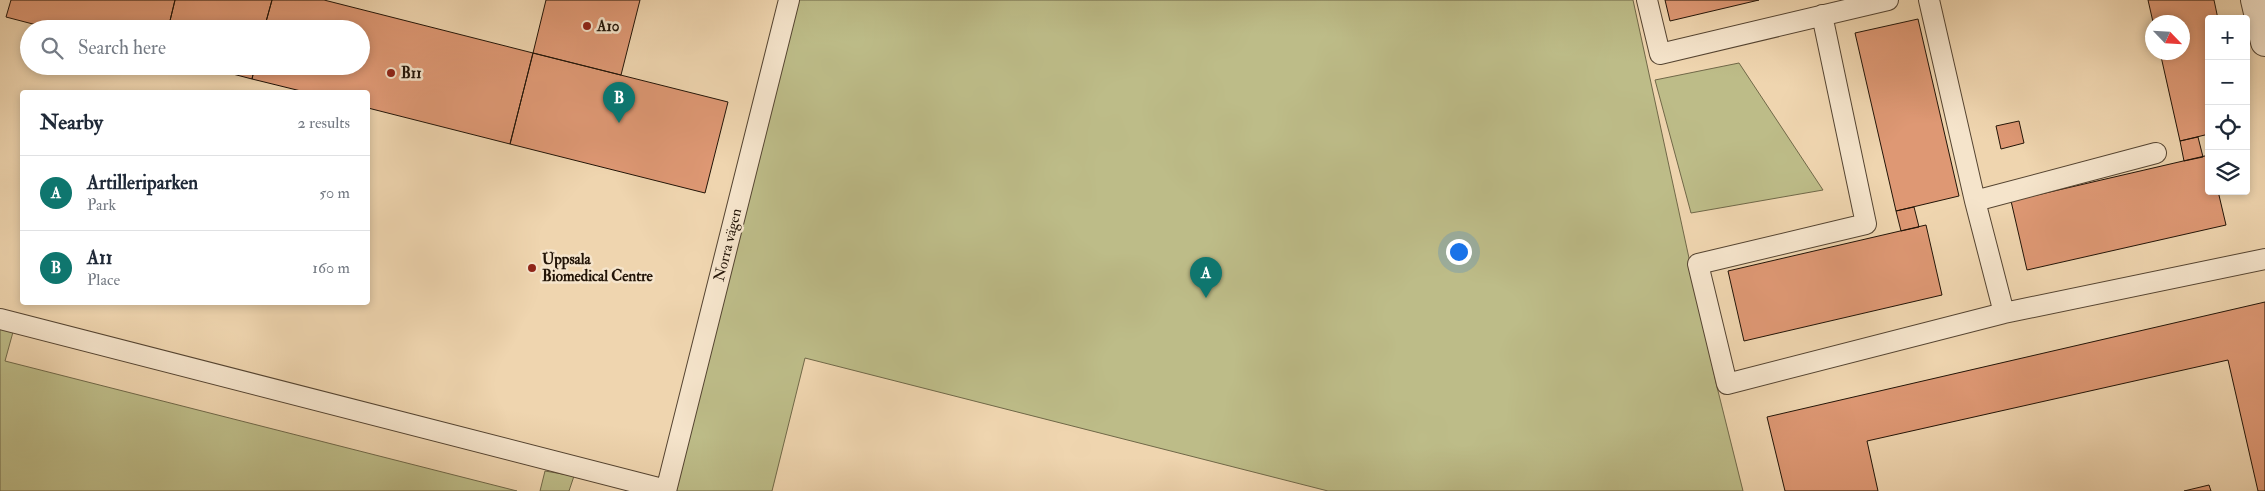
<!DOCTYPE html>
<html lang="en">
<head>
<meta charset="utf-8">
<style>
	body { margin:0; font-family:"IM FELL Double Pica",serif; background:#f6f6f7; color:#1f2937 }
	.controls { position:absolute; right:15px; top:15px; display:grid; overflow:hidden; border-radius:5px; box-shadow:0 2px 8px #0003 }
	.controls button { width:45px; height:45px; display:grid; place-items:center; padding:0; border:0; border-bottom:1px solid #e0e1e3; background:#fff; color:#1f2937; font:25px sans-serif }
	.compass { position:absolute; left:2145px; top:15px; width:45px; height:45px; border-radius:50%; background:#fff; box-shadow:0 2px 8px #0003; rotate:115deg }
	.you { position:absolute; left:1458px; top:251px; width:18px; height:18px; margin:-12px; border:4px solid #fff; border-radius:50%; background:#1a73e8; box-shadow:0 0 0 8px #1a73e833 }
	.badge { display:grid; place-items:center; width:32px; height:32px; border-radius:50%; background:#0f766e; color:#fff; font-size:16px; font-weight:700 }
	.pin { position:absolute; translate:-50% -41px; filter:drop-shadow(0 1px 2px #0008) }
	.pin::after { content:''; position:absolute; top:26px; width:18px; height:15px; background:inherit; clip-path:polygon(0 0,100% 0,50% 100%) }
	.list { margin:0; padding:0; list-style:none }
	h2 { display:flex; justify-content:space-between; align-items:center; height:65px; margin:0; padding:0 20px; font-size:21px }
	h2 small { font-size:16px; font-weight:400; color:#747a83 }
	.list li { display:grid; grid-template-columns:32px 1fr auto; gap:15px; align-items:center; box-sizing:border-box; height:75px; padding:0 20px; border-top:1px solid #e0e1e3 }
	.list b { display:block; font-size:19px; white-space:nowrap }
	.list p { margin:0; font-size:16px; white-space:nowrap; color:#747a83 }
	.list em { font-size:16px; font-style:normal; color:#747a83 }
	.icon { flex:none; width:28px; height:28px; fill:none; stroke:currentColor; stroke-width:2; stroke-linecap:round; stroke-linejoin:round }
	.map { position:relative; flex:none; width:2265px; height:491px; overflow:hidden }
	.search { position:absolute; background:#fff; box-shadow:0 2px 8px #0003; left:20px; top:20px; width:350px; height:55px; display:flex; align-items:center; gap:12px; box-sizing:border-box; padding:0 18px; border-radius:28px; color:#747a83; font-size:19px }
	.panel { position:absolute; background:#fff; box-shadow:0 2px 8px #0003; left:20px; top:90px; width:350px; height:215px; border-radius:5px }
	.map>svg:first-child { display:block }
	.green { fill:#bdbc88; stroke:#706848 }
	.building { fill:#de9874; stroke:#221407 }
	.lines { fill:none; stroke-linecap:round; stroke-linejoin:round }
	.lane-casing { stroke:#554431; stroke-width:22 }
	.street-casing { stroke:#554431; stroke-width:30 }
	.lane { stroke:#f5e4cb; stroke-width:20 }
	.street { stroke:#f5e4cb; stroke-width:28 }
	.poi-dot { fill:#8f2418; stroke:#f5e4cb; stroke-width:2 }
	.labels { text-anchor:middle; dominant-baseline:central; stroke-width:5; stroke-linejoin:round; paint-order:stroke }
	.poi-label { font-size:15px; font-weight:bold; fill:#221407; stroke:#f5e4cb; text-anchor:start }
	.street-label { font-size:15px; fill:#221407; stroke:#f5e4cb }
</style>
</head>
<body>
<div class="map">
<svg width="2265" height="491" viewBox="0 0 2265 491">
	<rect width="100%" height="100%" fill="#efd5af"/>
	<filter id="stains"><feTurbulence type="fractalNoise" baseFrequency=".004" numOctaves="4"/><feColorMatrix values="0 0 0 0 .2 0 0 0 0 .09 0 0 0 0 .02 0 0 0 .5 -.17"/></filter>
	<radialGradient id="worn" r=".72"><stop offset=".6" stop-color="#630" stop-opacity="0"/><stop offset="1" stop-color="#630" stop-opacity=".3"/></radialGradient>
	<path class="green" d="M789 0H1633L1717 387 1743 491H1328L805 358 772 491H666Z
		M1739 63 1823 190 1691 213 1655 80Z
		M0 329 13 332 5 361 517 491H0Z
		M545 471 574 476 569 491H540Z"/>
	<path class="building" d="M11 0H175L168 29H52L6 17Z
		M175 0H272L264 29H168Z
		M272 0H324L533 53 510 144 368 108V92H305L252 79 255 66H361V29H264Z
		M546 0H640L621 75 533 53Z
		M1665 0H1759L1670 21Z
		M2148 0H2214L2218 19H2209V134L2180 141 2160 52H2182V22H2153Z
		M1918 19 1959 196 1896 211 1855 33Z
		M533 53 728 102 705 193 510 144Z
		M202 66H255L252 79Z
		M2019 121 2024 143 2001 149 1996 126Z
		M2198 137 2203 157 2184 161 2180 141Z
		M2209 155V191H2218L2226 225 2027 270 2011 201Z
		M1914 207 1919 227 1901 231 1896 211Z
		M1926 225 1942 295 1744 341 1728 271Z
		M2265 302V491H2258L2228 360 1867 441 1878 491H1785L1767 417Z
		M2209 485 2211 491H2184Z"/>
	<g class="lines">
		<defs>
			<path id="lane" d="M1647 0 1660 54 1888 0
				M1929 0 1975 201 2004 313
				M1822 15 1866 224 1698 264 1727 384 2004 313 2265 259
				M1975 201 2156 153
				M0 319 666 490
				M666 491 789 0"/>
			<path id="street" d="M2255 0 2265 42"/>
		</defs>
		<use href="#lane" class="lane-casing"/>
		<use href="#street" class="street-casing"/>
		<use href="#lane" class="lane"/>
		<use href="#street" class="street"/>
	</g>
	<g class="poi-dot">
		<circle cx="587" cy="26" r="5"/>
		<circle cx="391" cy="73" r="5"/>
		<circle cx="532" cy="268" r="5"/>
	</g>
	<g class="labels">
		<g class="poi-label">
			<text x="597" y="26">A10</text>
			<text x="401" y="73">B11</text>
			<text x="542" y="259">Uppsala<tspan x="542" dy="17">Biomedical Centre</tspan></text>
		</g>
		<g class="street-label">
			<text transform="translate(728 245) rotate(-76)">Norra vägen</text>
		</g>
	</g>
	<rect width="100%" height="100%" filter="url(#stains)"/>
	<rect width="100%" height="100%" fill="url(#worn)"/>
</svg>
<div class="controls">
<button>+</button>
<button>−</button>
<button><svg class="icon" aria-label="locate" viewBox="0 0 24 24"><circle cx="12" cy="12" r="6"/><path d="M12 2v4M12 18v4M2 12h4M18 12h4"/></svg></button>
<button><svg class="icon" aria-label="layers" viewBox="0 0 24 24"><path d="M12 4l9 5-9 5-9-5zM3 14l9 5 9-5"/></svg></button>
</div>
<svg class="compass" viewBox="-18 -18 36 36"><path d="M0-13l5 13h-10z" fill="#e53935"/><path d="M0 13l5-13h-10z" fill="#747a83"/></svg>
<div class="you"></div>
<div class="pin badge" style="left:1206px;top:298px">A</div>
<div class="pin badge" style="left:619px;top:123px">B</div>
<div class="search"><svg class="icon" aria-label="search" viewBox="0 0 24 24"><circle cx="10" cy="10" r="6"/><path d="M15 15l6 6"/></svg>Search here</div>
<section class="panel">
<h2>Nearby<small>2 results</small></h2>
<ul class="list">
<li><span class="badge">A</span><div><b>Artilleriparken</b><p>Park</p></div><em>50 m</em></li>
<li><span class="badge">B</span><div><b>A11</b><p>Place</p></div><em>160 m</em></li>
</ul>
</section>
</div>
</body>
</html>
